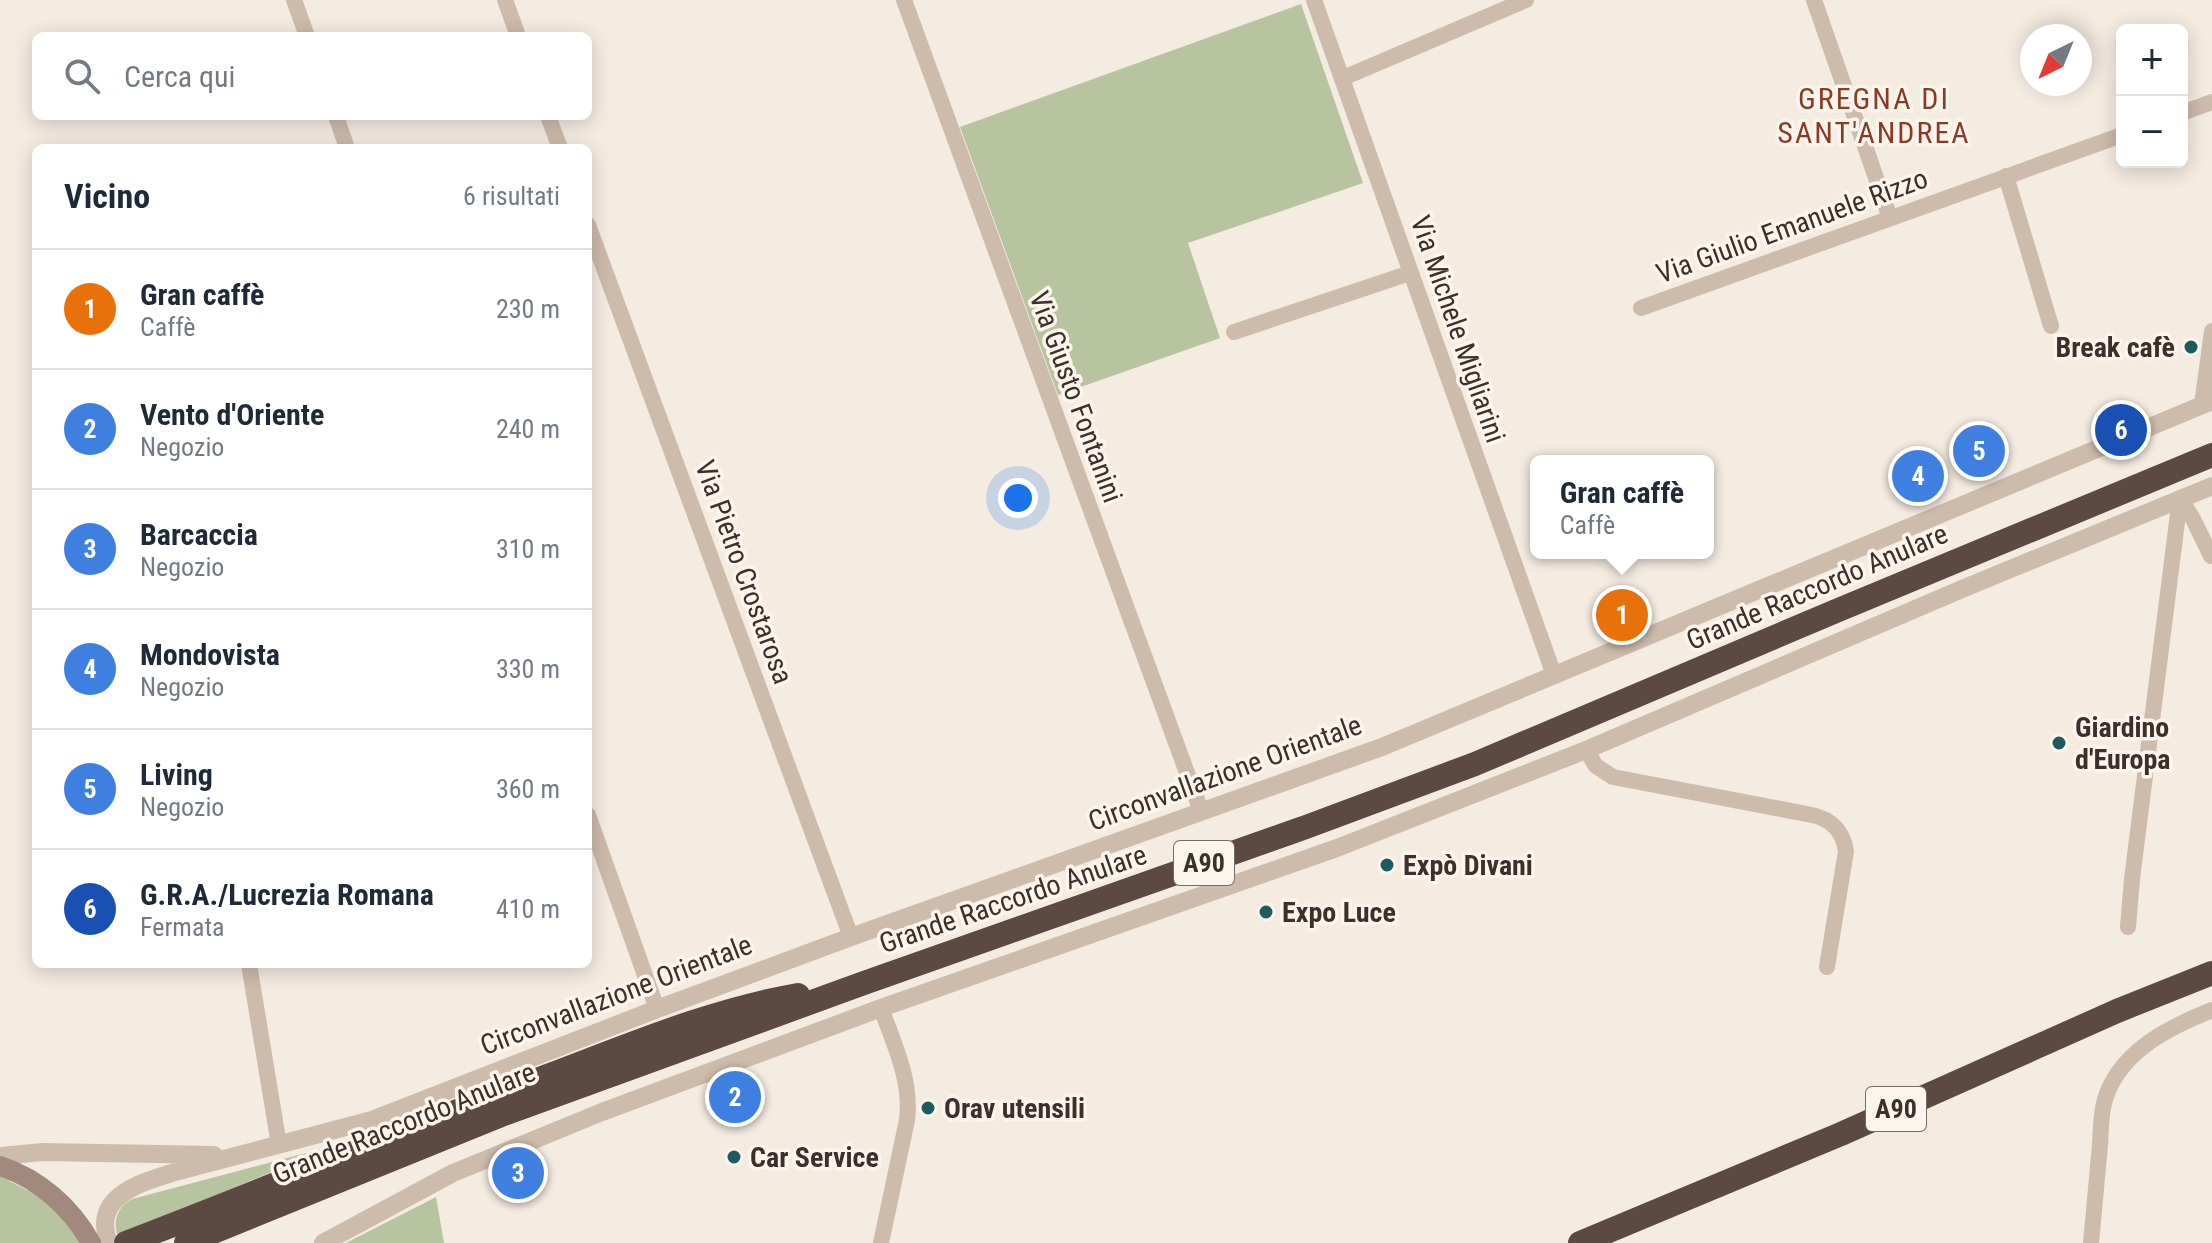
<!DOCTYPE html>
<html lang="it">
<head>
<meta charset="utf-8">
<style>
	body { margin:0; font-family:"Roboto Condensed",sans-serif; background:#f6f6f7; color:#1f2937 }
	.controls { position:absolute; right:24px; top:24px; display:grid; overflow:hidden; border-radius:12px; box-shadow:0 4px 20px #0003 }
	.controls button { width:72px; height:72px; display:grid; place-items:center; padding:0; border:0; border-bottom:2px solid #e0e1e3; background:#fff; color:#1f2937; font:40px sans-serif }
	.compass { position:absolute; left:2020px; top:24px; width:72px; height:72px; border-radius:50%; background:#fff; box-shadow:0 4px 20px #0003; rotate:223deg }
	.you { position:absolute; left:1018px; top:498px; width:28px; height:28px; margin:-20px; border:6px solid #fff; border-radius:50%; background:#1a73e8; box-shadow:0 0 0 12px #1a73e833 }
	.badge { display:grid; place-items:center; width:52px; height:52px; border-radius:50%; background:#d93025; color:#fff; font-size:26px; font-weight:700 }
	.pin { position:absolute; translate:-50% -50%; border:4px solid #fff; box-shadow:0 2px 8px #0006 }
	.popup { position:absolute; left:1530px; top:455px; width:184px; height:104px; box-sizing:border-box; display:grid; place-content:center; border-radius:12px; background:#fff; filter:drop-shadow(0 2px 6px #0005); font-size:26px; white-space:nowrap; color:#747a83 }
	.popup b { font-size:30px; color:#1f2937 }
	.popup::after { content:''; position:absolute; left:50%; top:100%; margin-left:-16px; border:16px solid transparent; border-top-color:#fff }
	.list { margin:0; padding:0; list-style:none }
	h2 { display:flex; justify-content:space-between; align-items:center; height:104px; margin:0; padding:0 32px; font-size:34px }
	h2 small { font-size:26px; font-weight:400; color:#747a83 }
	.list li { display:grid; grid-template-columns:52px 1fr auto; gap:24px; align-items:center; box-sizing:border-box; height:120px; padding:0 32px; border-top:2px solid #e0e1e3 }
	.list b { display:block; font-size:30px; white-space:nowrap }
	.list p { margin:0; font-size:26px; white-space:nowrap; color:#747a83 }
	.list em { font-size:26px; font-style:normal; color:#747a83 }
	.icon { flex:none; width:44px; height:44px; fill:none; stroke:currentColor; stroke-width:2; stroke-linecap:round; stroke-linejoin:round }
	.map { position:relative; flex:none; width:2212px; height:1243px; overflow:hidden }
	.search { position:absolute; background:#fff; box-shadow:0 4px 20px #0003; left:32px; top:32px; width:560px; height:88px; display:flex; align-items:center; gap:20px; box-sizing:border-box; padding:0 28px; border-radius:12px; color:#747a83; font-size:30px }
	.panel { position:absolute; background:#fff; box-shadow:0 4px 20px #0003; left:32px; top:144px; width:560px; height:824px; border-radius:12px }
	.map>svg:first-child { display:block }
	.green { fill:#b8c4a0 }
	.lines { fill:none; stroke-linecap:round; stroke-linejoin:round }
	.minor { stroke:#cdbbac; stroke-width:16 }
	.tertiary { stroke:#cdbbac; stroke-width:18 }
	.secondary { stroke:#a18a7d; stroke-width:20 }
	.motorway { stroke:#5c4a42; stroke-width:24 }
	.poi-dot { fill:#1f5a5e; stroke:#fbf5ee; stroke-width:3 }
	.labels { text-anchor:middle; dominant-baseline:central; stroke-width:7; stroke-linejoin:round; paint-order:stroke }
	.shield { fill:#fbf5ee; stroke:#756b66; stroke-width:2 }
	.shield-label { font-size:26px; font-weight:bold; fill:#3b302b }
	.street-label { font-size:28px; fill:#3b302b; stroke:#fbf5ee }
	.poi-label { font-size:28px; font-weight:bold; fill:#3b302b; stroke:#fbf5ee; text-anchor:start }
	.neighbourhood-label { font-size:30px; letter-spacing:2px; fill:#8c3b22; stroke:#fbf5ee }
</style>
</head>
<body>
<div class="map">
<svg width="2212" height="1243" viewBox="0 0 2212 1243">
	<rect width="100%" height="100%" fill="#f4ebe1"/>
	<path class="green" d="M1301 4 1363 183 1188 243 1220 338 1058 395 960 127Z
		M336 1145 118 1236C112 1221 118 1206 132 1199Z
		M0 1176 48 1201 86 1243H0Z
		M436 1197 444 1243H346Z"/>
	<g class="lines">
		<path class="minor" d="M294 0 307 36
			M505 0 518 36
			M904 0 1201 811
			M1314 0 1554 675
			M1814 0 1890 218
			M1343 78 1526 0
			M2182 113 2212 102
			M336 116 347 148
			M548 116 560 148
			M2006 176 2051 326
			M588 225 851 937
			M1641 308 2122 135
			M1234 332 1410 273
			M2202 405 2212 331
			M2180 498 2193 519 2211 556
			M1586 750 1596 766 1613 777 1812 815C1831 819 1843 831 1846 851L1827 967
			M588 815 657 1009
			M2128 927 2132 879 2180 498
			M249 964 279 1145
			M881 1008C894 1044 912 1081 907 1120L881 1243
			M2091 1243C2094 1210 2097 1178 2100 1145 2101 1127 2101 1107 2108 1091 2126 1048 2172 1026 2212 1010"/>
		<path class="tertiary" d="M0 1156 43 1152 214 1155
			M109 1243C91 1196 140 1183 175 1172L372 1120 657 1009 851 937 1382 747 2212 401
			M323 1243 453 1173 602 1112 881 1008 1337 848 1586 750 1962 589 2212 486"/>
		<path class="secondary" d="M0 1166C39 1179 71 1207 91 1243"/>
		<path class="motorway" d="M126 1243C268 1189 408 1129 550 1075 632 1044 712 1010 798 995
			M186 1243 504 1114 864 983 1306 827 1475 764 1836 611 2212 455
			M1580 1243 1841 1134 2117 1011 2212 973"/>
	</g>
	<g class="poi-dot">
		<circle cx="2191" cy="347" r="8"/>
		<circle cx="2059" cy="743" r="8"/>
		<circle cx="1387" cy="865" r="8"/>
		<circle cx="1266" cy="912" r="8"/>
		<circle cx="928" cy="1108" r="8"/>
		<circle cx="734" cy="1157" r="8"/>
	</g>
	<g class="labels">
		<g class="shield">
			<rect x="1174" y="841" width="60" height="44" rx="6"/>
			<rect x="1866" y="1087" width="60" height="44" rx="6"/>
		</g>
		<g class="shield-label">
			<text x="1204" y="863">A90</text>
			<text x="1896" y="1109">A90</text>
		</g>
		<g class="street-label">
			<text transform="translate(1792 226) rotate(-20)">Via Giulio Emanuele Rizzo</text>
			<text transform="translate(1458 329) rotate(71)">Via Michele Migliarini</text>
			<text transform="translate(1076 397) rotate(70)">Via Giusto Fontanini</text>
			<text transform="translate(744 572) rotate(70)">Via Pietro Crostarosa</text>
			<text transform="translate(1817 587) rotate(-23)">Grande Raccordo Anulare</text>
			<text transform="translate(1225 773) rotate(-20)">Circonvallazione Orientale</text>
			<text transform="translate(1013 899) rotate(-19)">Grande Raccordo Anulare</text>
			<text transform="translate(616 995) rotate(-21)">Circonvallazione Orientale</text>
			<text transform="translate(404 1123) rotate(-22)">Grande Raccordo Anulare</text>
		</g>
		<g class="poi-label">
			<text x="2175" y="347" text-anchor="end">Break cafè</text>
			<text x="2075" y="727">Giardino<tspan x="2075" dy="32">d'Europa</tspan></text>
			<text x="1403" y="865">Expò Divani</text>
			<text x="1282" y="912">Expo Luce</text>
			<text x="944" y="1108">Orav utensili</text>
			<text x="750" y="1157">Car Service</text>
		</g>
		<g class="neighbourhood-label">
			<text x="1874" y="98">GREGNA DI<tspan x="1874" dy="34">SANT'ANDREA</tspan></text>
		</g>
	</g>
</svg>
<div class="controls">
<button>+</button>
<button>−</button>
</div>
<svg class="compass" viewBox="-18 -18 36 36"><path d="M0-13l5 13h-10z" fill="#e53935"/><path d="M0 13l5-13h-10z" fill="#747a83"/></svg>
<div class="you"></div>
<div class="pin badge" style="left:1622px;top:615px;background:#e8710a">1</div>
<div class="popup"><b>Gran caffè</b>Caffè</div>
<div class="pin badge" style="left:735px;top:1097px;background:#3f7fe0">2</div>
<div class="pin badge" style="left:518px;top:1173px;background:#3f7fe0">3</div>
<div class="pin badge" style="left:1918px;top:476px;background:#3f7fe0">4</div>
<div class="pin badge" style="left:1979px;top:451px;background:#3f7fe0">5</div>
<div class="pin badge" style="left:2121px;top:430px;background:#1a4fb4">6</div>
<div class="search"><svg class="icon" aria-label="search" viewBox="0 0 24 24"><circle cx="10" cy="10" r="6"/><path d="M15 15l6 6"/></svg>Cerca qui</div>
<section class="panel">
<h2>Vicino<small>6 risultati</small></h2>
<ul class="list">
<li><span class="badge" style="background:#e8710a">1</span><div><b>Gran caffè</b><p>Caffè</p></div><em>230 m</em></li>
<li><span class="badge" style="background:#3f7fe0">2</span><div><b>Vento d'Oriente</b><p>Negozio</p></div><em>240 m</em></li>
<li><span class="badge" style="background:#3f7fe0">3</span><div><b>Barcaccia</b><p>Negozio</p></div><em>310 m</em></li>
<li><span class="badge" style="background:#3f7fe0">4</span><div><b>Mondovista</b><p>Negozio</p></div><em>330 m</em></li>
<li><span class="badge" style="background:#3f7fe0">5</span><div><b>Living</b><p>Negozio</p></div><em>360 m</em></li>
<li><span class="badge" style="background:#1a4fb4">6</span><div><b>G.R.A./Lucrezia Romana</b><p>Fermata</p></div><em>410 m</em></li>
</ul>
</section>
</div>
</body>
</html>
